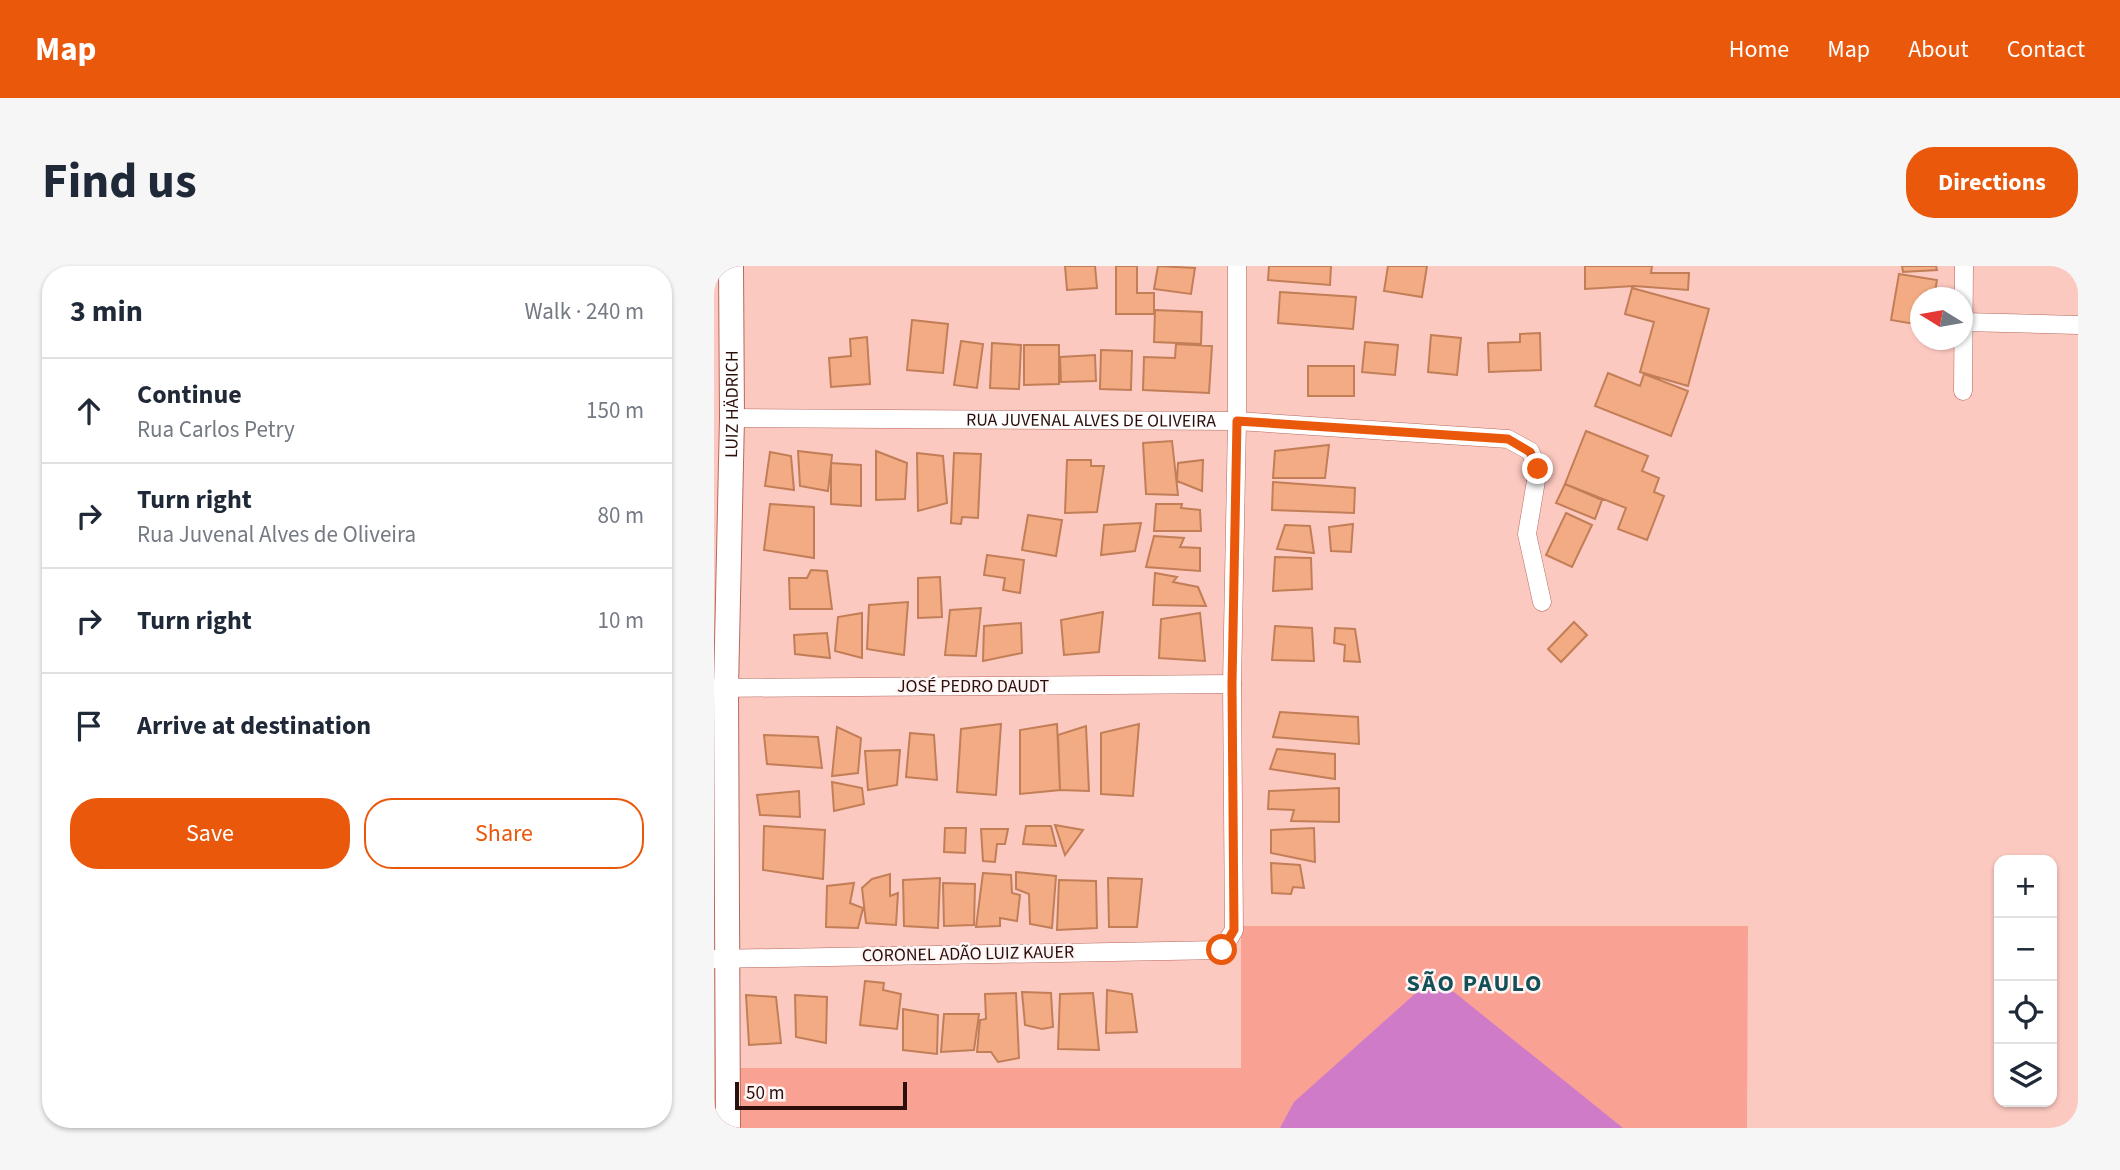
<!DOCTYPE html>
<html lang="en">
<head>
<meta charset="utf-8">
<style>
	body { margin:0; font-family:"Source Sans 3",sans-serif; background:#f6f6f7; color:#1f2937 }
	.controls { position:absolute; right:21px; bottom:21px; display:grid; overflow:hidden; border-radius:14px; box-shadow:0 2px 5px #0004 }
	.controls button { width:63px; height:63px; display:grid; place-items:center; padding:0; border:0; border-bottom:2px solid #e0e1e3; background:#fff; color:#1f2937; font:35px sans-serif }
	.compass { position:absolute; left:1196px; top:21px; width:63px; height:63px; border-radius:50%; background:#fff; box-shadow:0 2px 5px #0004; rotate:281deg }
	.scale { position:absolute; left:21px; bottom:18px; width:172px; box-sizing:border-box; padding-left:7px; border:4px solid #2c0f0a; border-top:0; font-size:19px; line-height:24px; white-space:nowrap; color:#2c0f0a; -webkit-text-stroke:5px #fef5f4; paint-order:stroke }
	.stop { position:absolute; width:21px; height:21px; margin:-16px; border:5px solid #ea580c; border-radius:50%; background:#fff }
	.stop.end { background:#ea580c; border-color:#fff; box-shadow:0 2px 7px #0008 }
	.list { margin:0; padding:0; list-style:none }
	h2 { display:flex; justify-content:space-between; align-items:center; height:91px; margin:0; padding:0 28px; font-size:30px }
	h2 small { font-size:23px; font-weight:400; color:#747a83 }
	.list li { display:grid; grid-template-columns:46px 1fr auto; gap:21px; align-items:center; box-sizing:border-box; height:105px; padding:0 28px; border-top:2px solid #e0e1e3 }
	.list b { display:block; font-size:26px; white-space:nowrap }
	.list p { margin:0; font-size:23px; white-space:nowrap; color:#747a83 }
	.list em { font-size:23px; font-style:normal; color:#747a83 }
	.actions { display:flex; gap:14px; padding:21px 28px }
	.actions a { flex:1; padding:16px 0; border:2px solid #ea580c; border-radius:28px; text-align:center; font-size:24px; color:#ea580c }
	.actions .main { background:#ea580c; color:#fff }
	.icon { flex:none; width:38px; height:38px; fill:none; stroke:currentColor; stroke-width:2; stroke-linecap:round; stroke-linejoin:round }
	.map { position:relative; flex:none; width:1364px; height:862px; overflow:hidden; border-radius:28px }
	header { display:flex; align-items:center; gap:42px; box-sizing:border-box; height:98px; padding:0 35px; background:#ea580c; color:#fff }
	header strong { font-size:33px }
	nav { display:flex; gap:38px; margin-inline-start:auto; font-size:24px }
	.intro { display:flex; align-items:center; justify-content:space-between; box-sizing:border-box; height:168px; padding:0 42px }
	h1 { margin:0; font-size:49px }
	.button { padding:18px 32px; border-radius:28px; background:#ea580c; color:#fff; font-size:24px; font-weight:700 }
	main { display:flex; gap:42px; padding:0 42px }
	aside { flex:1; background:#fff; border-radius:28px; box-shadow:0 2px 5px #0004 }
	.map>svg:first-child { display:block }
	.green { fill:#f9a294 }
	.water { fill:#cf7bc8 }
	.building { fill:#f3ab84; stroke:#c27e57; stroke-width:2 }
	.lines { fill:none; stroke-linecap:round; stroke-linejoin:round }
	.street-casing { stroke:#b5695d; stroke-width:19 }
	.secondary-casing { stroke:#b5695d; stroke-width:26 }
	.street { stroke:#fff; stroke-width:18 }
	.secondary { stroke:#fff; stroke-width:24 }
	.route { stroke:#ea580c; stroke-width:9 }
	.labels { text-anchor:middle; dominant-baseline:central; stroke-width:5; stroke-linejoin:round; paint-order:stroke }
	.street-label { font-size:18px; fill:#2c0f0a; stroke:#fef5f4 }
	.district-label { font-size:24px; font-weight:bold; letter-spacing:2px; fill:#155059; stroke:#fef5f4 }
</style>
</head>
<body>
<header>
<strong>Map</strong>
<nav><a>Home</a><a>Map</a><a>About</a><a>Contact</a></nav>
</header>
<div class="intro"><h1>Find us</h1><a class="button">Directions</a></div>
<main>
<aside>
<h2>3 min<small>Walk · 240 m</small></h2>
<ul class="list">
<li><svg class="icon" aria-label="ahead" viewBox="0 0 24 24"><path d="M12 20V5M6 11l6-6 6 6"/></svg><div><b>Continue</b><p>Rua Carlos Petry</p></div><em>150 m</em></li>
<li><svg class="icon" aria-label="right" viewBox="0 0 24 24"><path d="M7 20v-9h11M14 6l5 5-5 5"/></svg><div><b>Turn right</b><p>Rua Juvenal Alves de Oliveira</p></div><em>80 m</em></li>
<li><svg class="icon" aria-label="right" viewBox="0 0 24 24"><path d="M7 20v-9h11M14 6l5 5-5 5"/></svg><div><b>Turn right</b></div><em>10 m</em></li>
<li><svg class="icon" aria-label="arrive" viewBox="0 0 24 24"><path d="M6 21V4h12l-3 4 3 4H6"/></svg><div><b>Arrive at destination</b></div></li>
</ul>
<div class="actions"><a class="main">Save</a><a>Share</a></div>
</aside>
<div class="map">
<svg width="1364" height="862" viewBox="0 0 1364 862">
	<rect width="100%" height="100%" fill="#fcc9c0"/>
	<path class="green" d="M527 660H1034L1033 862H22V802H527Z"/>
	<path class="water" d="M713 717 740 726 909 862H566L580 836Z"/>
	<path class="building" d="M351 0H381L383 22 353 24Z
		M402 0H423V27H440V48H402Z
		M444 0 481 2 477 28 440 23Z
		M555 0H617L616 19 554 14Z
		M674 0H713L708 31 670 25Z
		M871 0H938L937 7H975L974 24 920 20 871 23Z
		M1188 0H1222L1223 4 1189 6Z
		M1185 8 1223 14 1220 32H1206V66L1200 65 1201 58 1177 54Z
		M918 22 995 43 974 120 926 106 940 56 911 48Z
		M566 26 642 31 639 63 564 57Z
		M441 44 488 46 487 78 440 76Z
		M198 54 234 58 229 107 193 104Z
		M826 67 827 104 775 106 774 77 806 76V68Z
		M717 69 747 72 743 109 714 106Z
		M153 71 156 118 117 121 115 92 137 90 136 73Z
		M247 75 269 78 263 122 240 119Z
		M651 76 684 79 681 109 648 106Z
		M278 77 307 79 305 123 276 122Z
		M462 78 498 80 495 127 429 124 430 91 461 92Z
		M310 79H345V118L310 119Z
		M387 84 418 85 417 124 386 123Z
		M381 89 382 115 347 116 346 91Z
		M594 100H640V130H594Z
		M894 107 926 120 930 108 974 125 957 170 881 140Z
		M872 165 934 190 928 205 945 212 940 226 950 230 933 274 904 263 912 242 851 218Z
		M458 175 464 229 432 228 429 177Z
		M615 179 611 212H559L561 185Z
		M84 185 118 189 114 225 86 220Z
		M162 185 193 197 191 233 162 234Z
		M56 186 77 190 80 224 51 220Z
		M203 187 229 190 233 237 204 245Z
		M240 187 267 188 264 252 248 251 247 258 237 257Z
		M353 194H377V200H390L383 246 351 247Z
		M489 194 488 225 463 215 464 197Z
		M117 197 147 199V240L117 238Z
		M559 216 641 222 640 247 558 244Z
		M851 218 888 234 881 253 842 237Z
		M56 238 100 241V292L50 284Z
		M442 238H468L467 242 486 244 487 265H440Z
		M852 247 878 259 858 301 832 289Z
		M314 249 348 254 342 290 308 284Z
		M427 257 421 285 387 289 390 259Z
		M639 258 637 286 617 285 615 261Z
		M571 259 596 260 600 287 563 283Z
		M440 270 470 272 466 281 486 282V305L432 301Z
		M273 289 310 294 306 327 289 324 291 312 270 309Z
		M561 291 597 292 598 323 559 325Z
		M97 304 113 305 118 343H76L75 312H93Z
		M441 307 463 311 459 316 484 321 492 340 439 339Z
		M226 311 228 351 204 352V312Z
		M194 336 190 389 153 383 155 339Z
		M267 342 262 390 231 389 236 344Z
		M389 346 385 386 350 389 347 354Z
		M148 347V392L121 385 124 351Z
		M486 347 491 395 445 392 447 353Z
		M860 356 873 369 847 396 834 383Z
		M307 357 308 387 269 395 270 360Z
		M561 360 598 362 600 395 558 394Z
		M621 362 641 363 646 396 630 395 631 379 620 377Z
		M113 367 116 392 81 388 80 369Z
		M566 446 644 451 645 478 559 471Z
		M287 458 282 529 243 526 247 463Z
		M343 458 346 524 306 528V464Z
		M425 458 419 530 387 528V467Z
		M372 460 375 525 346 524 344 469Z
		M123 461 147 472 144 507 118 510Z
		M196 467 220 469 223 514 192 511Z
		M50 469 104 471 108 502 53 498Z
		M563 483 621 488V513L556 503Z
		M186 484 183 519 154 524 151 485Z
		M118 516 148 522 150 538 120 545Z
		M625 522V556L577 555 580 544 554 543 555 525Z
		M85 525 86 551 46 549 43 529Z
		M341 559 369 564 351 589Z
		M50 560 111 564 109 613 49 604Z
		M312 560H337L342 580 309 578Z
		M231 562H252L251 587 230 586Z
		M600 562 601 596 557 587V564Z
		M267 563H294L291 578H283L281 596 269 595Z
		M557 597 586 599 590 622 579 621 577 628 558 627Z
		M302 606 342 610 338 662 316 658 315 628 302 623Z
		M269 607 297 609 298 627 306 629 303 655 286 652V660L262 661Z
		M176 608V630L184 627 182 659 152 657 148 622 158 613Z
		M226 612 224 662 190 660 189 614Z
		M394 612 428 613 423 661H395Z
		M345 614 382 615 383 662 343 664Z
		M140 617 136 637 149 642 144 662 112 661 113 620Z
		M229 617 261 618 260 659 230 660Z
		M151 715 170 717 169 724 187 728 183 763 146 759Z
		M393 724 418 728 423 766 392 767Z
		M308 726 337 727 339 761 328 763 311 759Z
		M302 727 305 792 284 796 277 786H263L266 754 272 753 271 728Z
		M379 727 385 784 344 783 346 728Z
		M32 729 62 731 67 777 35 779Z
		M81 729 113 731 112 777 82 771Z
		M189 743 224 749 223 788 189 784Z
		M230 748H265L260 784 227 786Z"/>
	<g class="lines">
		<defs>
			<g id="street">
				<path d="M1250 56 1364 59"/>
				<path d="M1249 125 1250 0"/>
				<path id="s1" d="M18 152 523 155 794 173 816 185 824 203 813 268 828 336"/>
				<path d="M0 422 518 418"/>
				<path d="M0 693 508 684 520 664 518 418 523 155V0"/>
			</g>
			<g id="secondary">
				<path id="s2" d="M14 862 12 422 18 152 17 0"/>
			</g>
		</defs>
		<use href="#street" class="street-casing"/>
		<use href="#secondary" class="secondary-casing"/>
		<use href="#street" class="street"/>
		<use href="#secondary" class="secondary"/>
	</g>
	<g class="lines">
		<path class="route" d="M508 684 520 664 518 418 523 155 794 173 816 186 824 203"/>
	</g>
	<g class="labels">
		<g class="street-label">
			<text stroke="none"><textPath href="#s2" startOffset="724">LUIZ HÄDRICH</textPath></text>
			<text stroke="none"><textPath href="#s1" startOffset="359">RUA JUVENAL ALVES DE OLIVEIRA</textPath></text>
			<text x="259" y="420">JOSÉ PEDRO DAUDT</text>
			<text transform="translate(254 688) rotate(-1)">CORONEL ADÃO LUIZ KAUER</text>
		</g>
		<g class="district-label">
			<text x="761" y="717">SÃO PAULO</text>
		</g>
	</g>
</svg>
<div class="controls">
<button>+</button>
<button>−</button>
<button><svg class="icon" aria-label="locate" viewBox="0 0 24 24"><circle cx="12" cy="12" r="6"/><path d="M12 2v4M12 18v4M2 12h4M18 12h4"/></svg></button>
<button><svg class="icon" aria-label="layers" viewBox="0 0 24 24"><path d="M12 4l9 5-9 5-9-5zM3 14l9 5 9-5"/></svg></button>
</div>
<svg class="compass" viewBox="-18 -18 36 36"><path d="M0-13l5 13h-10z" fill="#e53935"/><path d="M0 13l5-13h-10z" fill="#747a83"/></svg>
<div class="scale">50 m</div>
<div class="stop" style="left:508px;top:684px"></div>
<div class="stop end" style="left:824px;top:203px"></div>
</div>
</main>
</body>
</html>
